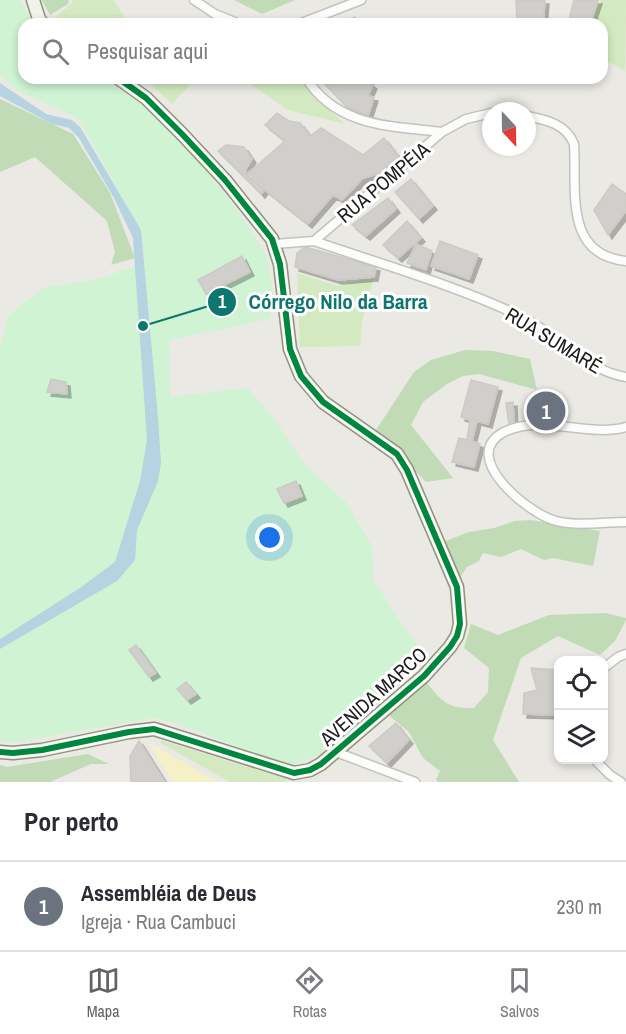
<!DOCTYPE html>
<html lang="pt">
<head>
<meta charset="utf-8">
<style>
	body { margin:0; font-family:"Archivo Narrow",sans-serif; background:#f7f7f7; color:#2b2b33 }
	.controls { position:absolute; right:18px; bottom:18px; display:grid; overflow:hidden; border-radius:12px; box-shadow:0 3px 9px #0003 }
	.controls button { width:54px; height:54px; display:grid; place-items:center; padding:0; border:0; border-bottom:2px solid #e1e1e2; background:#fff; color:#2b2b33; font:30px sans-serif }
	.compass { position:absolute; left:482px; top:102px; width:54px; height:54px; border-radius:50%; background:#fff; box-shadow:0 3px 9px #0003; rotate:158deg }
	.you { position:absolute; left:270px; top:538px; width:21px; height:21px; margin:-15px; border:4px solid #fff; border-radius:50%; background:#1a73e8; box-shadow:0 0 0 9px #1a73e833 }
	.badge { display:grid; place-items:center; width:39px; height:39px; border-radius:50%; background:#636361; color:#fff; font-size:20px; font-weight:700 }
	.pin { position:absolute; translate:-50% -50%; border:3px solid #fff; box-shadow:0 2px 6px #0006 }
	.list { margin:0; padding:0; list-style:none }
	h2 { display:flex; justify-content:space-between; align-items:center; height:78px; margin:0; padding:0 24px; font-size:26px }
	h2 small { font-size:20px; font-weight:400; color:#7c7c81 }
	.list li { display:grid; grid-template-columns:39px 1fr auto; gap:18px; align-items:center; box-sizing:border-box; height:90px; padding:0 24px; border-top:2px solid #e1e1e2 }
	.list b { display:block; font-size:22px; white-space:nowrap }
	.list p { margin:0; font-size:20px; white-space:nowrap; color:#7c7c81 }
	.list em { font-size:20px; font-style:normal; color:#7c7c81 }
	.icon { flex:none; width:33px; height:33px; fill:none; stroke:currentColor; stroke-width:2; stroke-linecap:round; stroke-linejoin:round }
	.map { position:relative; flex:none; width:626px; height:782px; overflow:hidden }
	.search { position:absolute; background:#fff; box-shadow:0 3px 9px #0003; left:18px; right:18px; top:18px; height:66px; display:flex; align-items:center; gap:15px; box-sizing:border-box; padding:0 21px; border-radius:18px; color:#7c7c81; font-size:22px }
	.sheet { height:168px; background:#fff }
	nav { display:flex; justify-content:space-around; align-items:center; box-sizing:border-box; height:84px; border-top:2px solid #e1e1e2; background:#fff; font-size:16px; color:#7c7c81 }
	nav a { display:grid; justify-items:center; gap:3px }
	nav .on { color:#636361 }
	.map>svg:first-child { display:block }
	.grass { fill:#d3eac0 }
	.forest { fill:#c1dbb7 }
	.sand { fill:#f6f0c6 }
	.park { fill:#cff3d3 }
	.water { fill:#b5d3e0 }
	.building { fill:#d1cfcb; stroke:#cdcac5; stroke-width:1.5; filter:url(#shadow) }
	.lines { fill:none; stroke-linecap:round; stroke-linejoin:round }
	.street-casing { stroke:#c2c2c0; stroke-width:11 }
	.secondary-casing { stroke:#90947c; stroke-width:15 }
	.street { stroke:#fcfcfb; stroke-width:8 }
	.secondary { stroke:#f1f2e8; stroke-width:12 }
	.cycleway-casing { stroke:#fff; stroke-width:10 }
	.cycleway { stroke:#00873e; stroke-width:6 }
	.labels { text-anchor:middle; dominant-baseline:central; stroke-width:6; stroke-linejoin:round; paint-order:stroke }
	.street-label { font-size:20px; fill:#1b1b1b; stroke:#fff }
	.leader { fill:none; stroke:#0f766e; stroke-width:2 }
	.callout-dot { fill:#0f766e; stroke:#fff; stroke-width:2 }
	.mark-label { font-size:18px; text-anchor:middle; font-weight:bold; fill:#fff }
	.callout-label { font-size:21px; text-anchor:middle; font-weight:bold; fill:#0f766e; stroke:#fff; stroke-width:6; stroke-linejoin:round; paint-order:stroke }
</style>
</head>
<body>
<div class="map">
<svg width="626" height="782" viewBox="0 0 626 782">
	<defs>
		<filter id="shadow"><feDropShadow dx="4" dy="4" stdDeviation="0" flood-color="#0004"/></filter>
	</defs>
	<rect width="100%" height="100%" fill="#eae9e4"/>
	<path class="grass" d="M72 0H113L127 20 132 24H60L53 19 72 3Z
		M601 0H626L625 71 602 58V24H591Z
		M147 78H196L172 104 146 80Z
		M241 78H300L319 101 345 124 288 110Z
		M297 273 338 286 374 277 362 322 360 346 300 347Z
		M163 741 287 779 286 782H230L159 742Z"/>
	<path class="forest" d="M42 0H69L68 4 50 15Z
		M234 0H295L262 14Z
		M0 99 73 134 110 193 135 258 111 265 115 252 107 221 35 157 0 172Z
		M465 350 493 351 530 359 537 390 479 374 463 376 447 384 423 402 411 425 453 478 426 482 376 430 414 372 431 360Z
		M531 520 600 531 593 566 553 558 544 560 521 549 501 557 483 553 479 561 467 567 459 579 443 542 469 532 494 528 515 521Z
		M605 613 626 618V620L615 641 600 655 558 636 521 658 493 740 519 782H438L436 780 440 771 423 758 409 732 386 713 427 683C442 702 449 709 474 708L488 692 489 668 464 648 471 624 498 635 549 615Z
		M88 754 109 764H91L50 782H0V765L7 767Z"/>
	<path class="sand" d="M148 742 218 782H173Z"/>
	<path class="park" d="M0 0H20L31 18 37 24H24V78H103L136 99 200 163 241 215 267 257 275 304 269 319 169 340 170 397 248 388 274 419 305 465 345 501 372 546 373 579 392 610 424 654 422 661 318 756 288 766 179 724 153 718 9 743 0 740V347L9 315 43 288 99 279 144 263 141 230 78 118 18 91 0 75Z"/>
	<path class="water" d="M0 83 46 114 72 120 80 127 141 230 158 418 161 463 158 481 137 530 135 560 117 581 0 649V639L80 588 115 562 140 481 147 440 133 238 114 198 79 138 69 128 52 124 0 96Z"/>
	<path class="building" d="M516 0H545L543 24H517Z
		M574 0H598L590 24H568Z
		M355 17 358 24H338Z
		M319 78H371L369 82 373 85 368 96 374 97 368 116 347 107Z
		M277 113 289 121 300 123 310 136 321 128 363 155 384 138 398 156 379 173 362 179 342 200 333 195 308 224 246 175 285 141 265 125Z
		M226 145 244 147 252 159 246 169V175L264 190 261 194 218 151Z
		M411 179 433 206 419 219 395 192Z
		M612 184 626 194V211L608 235 594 210Z
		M388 198 396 209 366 236 352 225Z
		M407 221 421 238 398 258 383 245Z
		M440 241 478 255 469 279 431 266Z
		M416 244 432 251 426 270 407 263Z
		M305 247 376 267 374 277 338 280 295 267 297 253Z
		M242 256 250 272 206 294 198 280Z
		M51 379 66 382 67 394 47 392Z
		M471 380 498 387 488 424 477 421 472 441 480 444 474 467 452 462 459 438 467 440 470 420 461 417Z
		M544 400 556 403 549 420 535 419Z
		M513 402 514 424H509L506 403Z
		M296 481 302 496 284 503 277 489Z
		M136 645 156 673 149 677 129 650Z
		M531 668 558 670V715L523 714 524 693 537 690Z
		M186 682 196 694 187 700 177 689Z
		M396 723 409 740 387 763 369 746Z
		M139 741 165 782H131L130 756Z"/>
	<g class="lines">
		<defs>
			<path id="street" d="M194 0 215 14 240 24
				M299 24 361 0
				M306 78C337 127 391 126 442 132
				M527 116C547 120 566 124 574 144 577 189 563 255 626 261
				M314 241C381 264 451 284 516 314 555 331 583 370 626 377
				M274 244 314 241 442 132 466 119 491 113
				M626 427C586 438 542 413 504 432 458 456 527 512 553 520 575 527 603 522 626 522
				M604 668 618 657 626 654
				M336 752 415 782
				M595 760 610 775 621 782"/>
			<path id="secondary" d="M33 0 39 19 43 24
				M0 752 13 753 42 750 129 732 154 729 294 773 310 770 321 764 424 676 450 647 457 636 460 624 457 587 407 470 397 454 323 402 301 376 290 349 280 264 272 239 225 180 182 134 146 98 118 78"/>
		</defs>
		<use href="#street" class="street-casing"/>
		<use href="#secondary" class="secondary-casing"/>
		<use href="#street" class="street"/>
		<use href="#secondary" class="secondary"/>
		<defs>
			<path id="cycleway" d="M0 752 13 753 42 750 129 732 154 729 294 773 310 770 321 764 424 676 450 647 457 636 460 624 457 587 407 470 397 454 323 402 301 376 290 349 280 264 272 239 225 180 182 134 146 98 118 78"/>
		</defs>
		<use href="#cycleway" class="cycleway-casing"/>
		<use href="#cycleway" class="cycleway"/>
	</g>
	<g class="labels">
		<g class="street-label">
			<text transform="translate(383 182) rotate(-40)">RUA POMPÉIA</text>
			<text transform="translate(554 340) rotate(31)">RUA SUMARÉ</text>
			<text transform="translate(373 696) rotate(-42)">AVENIDA MARCO</text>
		</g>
	</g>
	<path class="leader" d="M143 326L222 302"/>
	<g class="callout-dot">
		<circle cx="143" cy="326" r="6"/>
		<circle cx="222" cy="302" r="15"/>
	</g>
	<g class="mark-label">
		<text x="222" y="308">1</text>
	</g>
	<g class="callout-label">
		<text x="338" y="309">Córrego Nilo da Barra</text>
	</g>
</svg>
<div class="controls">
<button><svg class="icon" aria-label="locate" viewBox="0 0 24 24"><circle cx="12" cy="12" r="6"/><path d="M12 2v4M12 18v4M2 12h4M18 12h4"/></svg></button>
<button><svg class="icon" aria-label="layers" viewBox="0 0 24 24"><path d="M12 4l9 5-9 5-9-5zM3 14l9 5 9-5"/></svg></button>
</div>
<svg class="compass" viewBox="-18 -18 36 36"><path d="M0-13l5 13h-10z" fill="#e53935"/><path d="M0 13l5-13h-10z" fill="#7c7c81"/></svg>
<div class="you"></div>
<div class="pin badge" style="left:546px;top:411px;background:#6b7280">1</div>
<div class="search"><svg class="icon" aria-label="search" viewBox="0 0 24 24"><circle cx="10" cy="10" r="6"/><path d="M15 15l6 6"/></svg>Pesquisar aqui</div>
</div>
<section class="sheet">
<h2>Por perto<small></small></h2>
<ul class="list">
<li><span class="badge" style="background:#6b7280">1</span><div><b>Assembléia de Deus</b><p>Igreja · Rua Cambuci</p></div><em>230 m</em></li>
</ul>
</section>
<nav>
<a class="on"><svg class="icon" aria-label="map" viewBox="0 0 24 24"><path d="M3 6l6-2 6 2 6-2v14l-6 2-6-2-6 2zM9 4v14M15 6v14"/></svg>Mapa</a>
<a><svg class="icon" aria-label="directions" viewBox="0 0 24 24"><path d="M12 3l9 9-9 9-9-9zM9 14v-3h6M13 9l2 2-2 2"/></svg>Rotas</a>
<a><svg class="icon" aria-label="saved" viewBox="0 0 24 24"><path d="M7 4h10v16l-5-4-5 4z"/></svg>Salvos</a>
</nav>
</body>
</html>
